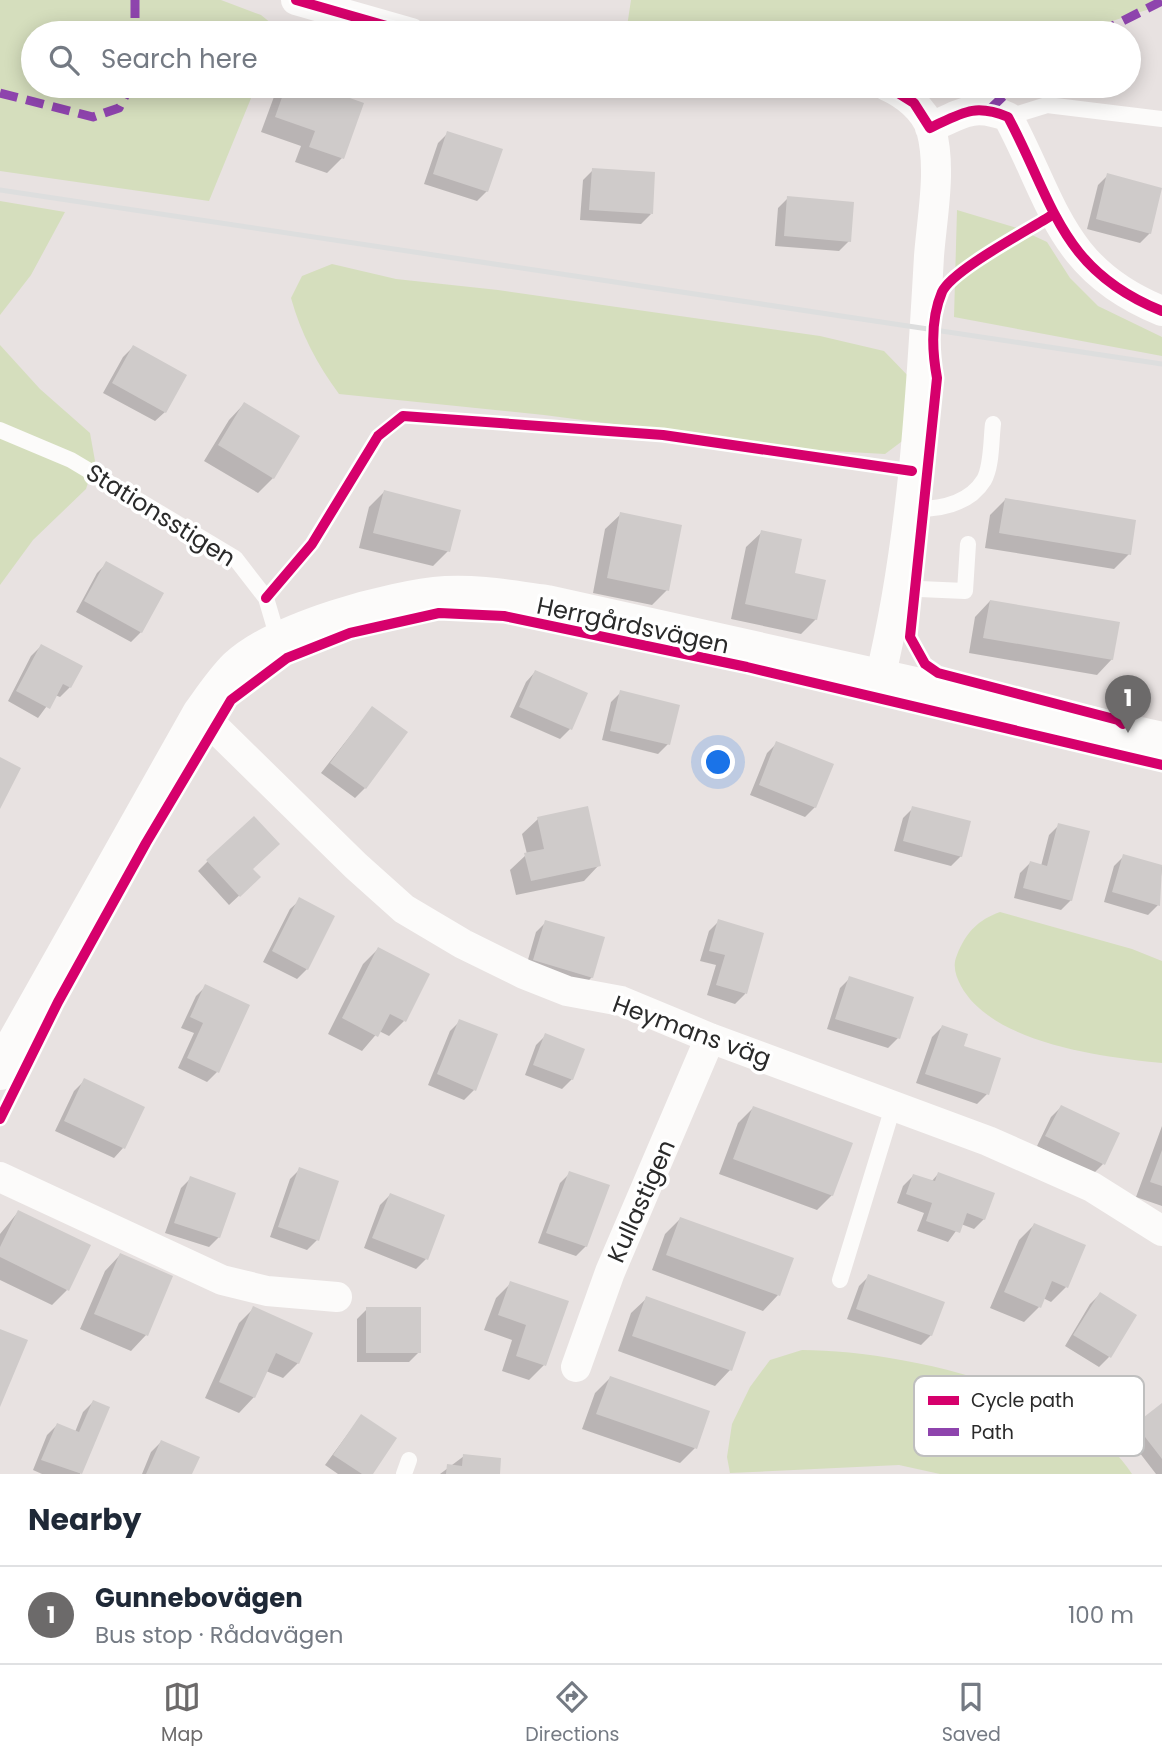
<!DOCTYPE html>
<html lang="en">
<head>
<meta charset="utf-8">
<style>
	body { margin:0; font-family:Poppins,sans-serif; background:#f6f6f7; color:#1f2937 }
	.you { position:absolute; left:719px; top:763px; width:24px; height:24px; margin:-18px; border:5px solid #fff; border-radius:50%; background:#1a73e8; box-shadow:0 0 0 10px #1a73e833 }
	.badge { display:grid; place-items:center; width:46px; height:46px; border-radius:50%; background:#6c6a6a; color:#fff; font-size:23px; font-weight:700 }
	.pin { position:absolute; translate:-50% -58px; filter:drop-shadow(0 2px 4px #0008) }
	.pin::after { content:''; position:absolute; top:37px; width:24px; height:21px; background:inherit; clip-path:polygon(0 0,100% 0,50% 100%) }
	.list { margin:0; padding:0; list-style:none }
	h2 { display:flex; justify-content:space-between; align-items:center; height:91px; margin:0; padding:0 28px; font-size:30px }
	h2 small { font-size:23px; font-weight:400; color:#747a83 }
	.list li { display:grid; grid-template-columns:46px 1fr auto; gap:21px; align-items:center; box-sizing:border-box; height:98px; padding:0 28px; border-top:2px solid #e0e1e3 }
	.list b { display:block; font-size:26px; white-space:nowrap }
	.list p { margin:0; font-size:23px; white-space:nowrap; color:#747a83 }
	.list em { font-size:23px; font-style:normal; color:#747a83 }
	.icon { flex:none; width:38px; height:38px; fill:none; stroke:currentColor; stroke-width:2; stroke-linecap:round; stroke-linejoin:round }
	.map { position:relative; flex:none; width:1162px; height:1474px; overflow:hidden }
	.search { position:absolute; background:#fff; box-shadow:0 4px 18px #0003; left:21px; right:21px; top:21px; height:77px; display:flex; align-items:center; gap:18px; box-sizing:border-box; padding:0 24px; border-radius:38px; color:#747a83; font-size:26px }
	.sheet { height:189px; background:#fff }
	nav { display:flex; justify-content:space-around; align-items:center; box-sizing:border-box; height:98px; border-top:2px solid #e0e1e3; background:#fff; font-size:19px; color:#747a83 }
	nav a { display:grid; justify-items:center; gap:4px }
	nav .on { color:#6c6a6a }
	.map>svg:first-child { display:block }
	.green { fill:#d5debd }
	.shadow { fill:#0003 }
	.building { fill:#cfcbca }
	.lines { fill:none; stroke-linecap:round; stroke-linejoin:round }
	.service { stroke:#fcfbfa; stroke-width:16 }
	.minor { stroke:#fcfbfa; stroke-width:30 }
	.tertiary { stroke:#fcfbfa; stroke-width:38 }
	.rail { stroke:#dddede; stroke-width:5 }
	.quiet { stroke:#8e44ad; stroke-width:9; stroke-dasharray:18 9; stroke-linecap:butt }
	.cycleway-casing { stroke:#fff; stroke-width:15 }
	.cycleway { stroke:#d6006c; stroke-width:10 }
	.labels { text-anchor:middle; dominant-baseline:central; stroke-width:7; stroke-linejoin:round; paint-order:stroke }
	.street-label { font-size:24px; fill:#2a2a2a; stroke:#fff }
	.key { fill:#fff; stroke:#bfbfbf; stroke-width:2 }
	.key-label { font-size:19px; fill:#2a2a2a }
</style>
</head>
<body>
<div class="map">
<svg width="1162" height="1474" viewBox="0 0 1162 1474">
	<rect width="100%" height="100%" fill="#e8e2e1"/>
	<path class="green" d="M0 0H221L261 15 277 28 275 33H33V86H256L209 201 0 171Z
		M631 0H1162V5L1100 25 1084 33H626Z
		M0 201 65 212 31 275 0 315Z
		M957 210 1017 228 1047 242 1070 278 1098 306 1162 337V356L954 317Z
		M332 264 396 279 498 290 820 336 884 351 913 381 905 439 885 454 813 450 544 415 339 394C317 364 301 334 291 298L302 276Z
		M0 345 40 389 90 433 95 461 86 489 33 540 0 585Z
		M1000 912 1132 949 1162 961V1063C1103 1057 993 1044 961 986 956 976 952 966 957 955 966 932 978 920 1000 912Z
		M802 1350C896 1350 1078 1388 1132 1474H940L899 1465 730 1473 727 1457 732 1424 750 1387 770 1360Z"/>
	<path class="shadow" d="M283 86H311L362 104 342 158 327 173 295 162 301 146 261 132 275 94Z
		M448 133 487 191 477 201 424 184 438 143Z
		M593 170 651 214 641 224 580 220 583 180Z
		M1108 175 1150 233 1140 243 1087 229 1098 185Z
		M788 198 849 241 839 251 775 246 778 208Z
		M133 347 165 412 155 421 103 393 123 357Z
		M244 404 273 478 258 493 204 461 229 420Z
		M384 492 448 551 433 566 359 548 369 507Z
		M1005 500 1129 554 1114 569 985 548 990 515Z
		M621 514 667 590 652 605 593 593 605 529Z
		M762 532 793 575 816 619 801 634 731 619 746 547Z
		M106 564 141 632 131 642 76 612 97 573Z
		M990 601 1112 659 1097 675 969 653 975 617Z
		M41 646 80 667 70 687 60 697 55 695 38 718 8 701 31 656Z
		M535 672 586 694 570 729 560 739 510 717 526 682Z
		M621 692 668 744 658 754 602 740 611 702Z
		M372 708 365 788 355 798 321 773Z
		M777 743 815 807 805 817 750 795 767 753Z
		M913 808 961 856 951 866 894 851 903 818Z
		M538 819 599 865 584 881 516 895 510 870 527 854 522 834Z
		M1059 825 1071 900 1061 910 1014 898 1020 873 1030 863 1041 866 1049 835Z
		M1124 856 1162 867 1158 905 1148 915 1104 902 1114 866Z
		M208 861 251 869 259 877 229 905 198 871Z
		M300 900 307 969 297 979 263 962 290 909Z
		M719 921 762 934 745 994 735 1004 707 995 716 965 700 961 709 931Z
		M546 922 592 977 582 987 525 970 536 932Z
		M378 949 404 1021 389 1036 379 1031 362 1051 328 1034 363 964Z
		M850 978 898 1038 888 1048 827 1029 840 988Z
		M206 986 217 1072 207 1082 178 1068 194 1033 181 1028 196 996Z
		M460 1021 474 1090 464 1100 428 1085 450 1031Z
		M942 1027 961 1047 987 1094 977 1104 916 1083 932 1037Z
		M546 1035 572 1079 562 1089 525 1075 536 1045Z
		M84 1081 143 1108 123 1148 114 1158 55 1131 74 1091Z
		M1061 1107 1103 1164 1093 1174 1037 1146 1051 1117Z
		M753 1108 832 1195 817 1210 719 1174 738 1123Z
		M1162 1126V1206L1136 1197Z
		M300 1169 317 1240 307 1250 270 1237 290 1179Z
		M570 1173 586 1246 576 1256 538 1243 560 1183Z
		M938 1174 984 1219 974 1229 961 1224 948 1242 917 1231 924 1213 897 1203 903 1186 913 1176 931 1182Z
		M191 1178 219 1237 209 1247 165 1233 181 1188Z
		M390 1195 426 1259 416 1269 364 1248 380 1205Z
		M18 1212 67 1290 52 1305 0 1280V1234Z
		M680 1219 791 1259 778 1295 763 1311 652 1270 665 1234Z
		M1034 1225 1066 1287 1051 1302 1043 1298 1039 1307 1024 1322 990 1308 1019 1240Z
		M120 1255 171 1277 146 1335 131 1351 80 1329 105 1271Z
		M869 1276 931 1335 921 1345 847 1319 859 1286Z
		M511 1283 544 1365 529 1380 502 1371 512 1340 484 1330 496 1298Z
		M1100 1294 1109 1357 1099 1367 1065 1346 1090 1304Z
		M647 1298 744 1333 730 1370 715 1386 618 1351 631 1313Z
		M254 1308 298 1363 283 1378 266 1371 254 1397 239 1413 205 1398 239 1323Z
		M367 1309 419 1352 409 1362H357V1319Z
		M610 1378 695 1448 680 1463 582 1429 595 1393Z
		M93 1402 107 1408 80 1474H42L33 1470 47 1435 57 1425 75 1432 83 1412Z
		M1162 1405V1474H1156L1126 1435Z
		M361 1416 371 1474H338L325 1465Z
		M161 1442 191 1474H142L151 1452Z
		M464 1456 498 1474H440Z"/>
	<path class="building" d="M286 86H316L364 103 344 159 309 147 315 131 275 117Z
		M447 131 503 149 488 192 433 174Z
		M592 168 655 172 653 214 589 210Z
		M1107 173 1162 188 1151 234 1096 219Z
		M787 196 854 202 851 242 784 236Z
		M133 345 187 375 166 413 112 383Z
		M244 402 300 436 274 479 218 445Z
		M384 490 461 510 450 552 373 533Z
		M1005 498 1136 520 1131 555 999 533Z
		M620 512 682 525 669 591 607 578Z
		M761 530 802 539 795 573 826 580 817 620 745 604Z
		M106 561 164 593 142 633 84 601Z
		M990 600 1120 622 1113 660 983 638Z
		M41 644 83 666 71 688 63 684 50 709 16 691Z
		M535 670 588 693 572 730 519 707Z
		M620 690 680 705 670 745 610 731Z
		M372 706 408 732 366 789 330 763Z
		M776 741 834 764 816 808 759 785Z
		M0 757 21 768 0 809Z
		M588 806 601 866 531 881 524 853 544 849 537 817Z
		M912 806 971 821 962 857 903 841Z
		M254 816 280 844 253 869 261 877 240 897 206 860Z
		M1058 823 1090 831 1072 901 1023 888 1030 861 1047 866Z
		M1123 854 1162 865 1160 906 1112 892Z
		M299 897 335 916 308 970 272 951Z
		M718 919 764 933 747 994 716 985 725 955 709 951Z
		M545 920 605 937 593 978 533 960Z
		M378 947 430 974 406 1022 390 1014 378 1037 342 1018Z
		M849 976 914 997 900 1039 835 1019Z
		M205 984 250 1005 219 1073 187 1058 203 1023 190 1017Z
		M459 1019 498 1034 476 1091 437 1074Z
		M942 1025 968 1034 964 1046 1001 1058 989 1095 925 1074Z
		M545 1033 585 1049 573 1080 533 1065Z
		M84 1078 145 1107 125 1149 64 1121Z
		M1061 1105 1120 1133 1105 1165 1045 1136Z
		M753 1106 853 1143 833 1196 733 1159Z
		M1162 1150V1186L1150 1182Z
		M299 1167 339 1181 319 1241 278 1227Z
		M569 1171 610 1185 587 1247 546 1233Z
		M938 1172 995 1193 985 1220 967 1213 960 1233 926 1221 932 1203 906 1194 913 1174 935 1181Z
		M190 1176 236 1193 220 1238 174 1223Z
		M390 1193 445 1215 428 1260 372 1238Z
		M18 1210 91 1245 69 1291 0 1257V1247Z
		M680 1217 794 1258 780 1296 666 1255Z
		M1034 1223 1086 1245 1068 1288 1052 1281 1041 1308 1004 1292Z
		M120 1253 173 1276 148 1336 94 1314Z
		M868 1274 945 1302 932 1336 856 1309Z
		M510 1281 569 1301 546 1366 516 1356 526 1325 498 1315Z
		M1100 1292 1137 1315 1111 1358 1073 1335Z
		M646 1296 746 1332 732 1371 632 1336Z
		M253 1306 313 1333 299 1364 276 1353 255 1398 219 1382Z
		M366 1307H421V1353H366Z
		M0 1329 28 1340 0 1407Z
		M610 1376 710 1411 697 1449 596 1414Z
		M93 1400 110 1407 82 1474 41 1460 57 1423 79 1432Z
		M1162 1403V1459L1135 1424Z
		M361 1414 397 1438 373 1474H362L333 1455Z
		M161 1440 200 1457 192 1474H146Z
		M463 1454 501 1458 500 1474H446L447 1464 462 1466Z"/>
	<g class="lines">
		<path class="service" d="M1008 117 1047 105 1162 119
			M0 430 71 460 235 558 266 598 279 642
			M909 509C936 510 968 506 984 480 992 466 991 439 993 424
			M897 588 965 591 968 544
			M840 1280 893 1107
			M404 1474 409 1460"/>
		<path class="minor" d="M296 0 411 33
			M930 128C962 113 974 103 1008 117 1054 203 1060 270 1162 311
			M880 678C913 541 921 397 929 256 932 216 942 169 931 129 924 109 905 94 887 86
			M201 714 356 866 404 909 463 944 524 974 567 991 621 1001 710 1038 988 1141 1092 1187 1162 1231
			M0 1177 222 1280 267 1291 337 1297
			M576 1367 610 1272 710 1038"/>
		<path class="tertiary" d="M0 1071 201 714C212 699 223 682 237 668 278 630 390 599 446 595 479 593 514 600 547 604L1162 741"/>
		<path class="rail" d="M0 190 1162 364"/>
		<path class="quiet" d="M135 0V33
			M1099 33 1162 1
			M0 93 93 117 119 108 130 86
			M990 109 1014 86"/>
		<defs>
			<path id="cycleway" d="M296 0 411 33
				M887 86 914 103 930 128C962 113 974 103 1008 117 1054 203 1060 270 1162 311
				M1052 215C1029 230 952 270 942 292 931 318 932 351 937 378L910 637 925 664 938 673 1118 720 1123 724
				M266 598 312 544 378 436 403 416 663 435 912 471
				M0 1119 58 1002 146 843 231 700 287 658 350 633 439 613 504 616 747 667 1162 765"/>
		</defs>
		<use href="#cycleway" class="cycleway-casing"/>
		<use href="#cycleway" class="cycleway"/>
	</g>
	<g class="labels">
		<g class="street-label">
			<text transform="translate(161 515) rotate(32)">Stationsstigen</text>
			<text transform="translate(633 625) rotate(12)">Herrgårdsvägen</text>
			<text transform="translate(692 1031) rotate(20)">Heymans väg</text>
			<text transform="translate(641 1201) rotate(-66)">Kullastigen</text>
		</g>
	</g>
	<rect x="914" y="1376" width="230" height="80" rx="10" class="key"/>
	<rect x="928" y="1396" width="31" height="9" fill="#d6006c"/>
	<rect x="928" y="1428" width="31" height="8" fill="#8e44ad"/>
	<g class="key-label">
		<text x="971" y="1407">Cycle path</text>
		<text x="971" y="1439">Path</text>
	</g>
</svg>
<div class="you"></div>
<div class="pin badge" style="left:1128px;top:733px">1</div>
<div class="search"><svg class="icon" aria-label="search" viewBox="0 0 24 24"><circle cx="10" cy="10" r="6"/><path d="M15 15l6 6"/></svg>Search here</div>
</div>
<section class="sheet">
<h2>Nearby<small></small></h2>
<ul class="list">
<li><span class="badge">1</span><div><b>Gunnebovägen</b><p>Bus stop · Rådavägen</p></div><em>100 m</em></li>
</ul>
</section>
<nav>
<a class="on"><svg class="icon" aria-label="map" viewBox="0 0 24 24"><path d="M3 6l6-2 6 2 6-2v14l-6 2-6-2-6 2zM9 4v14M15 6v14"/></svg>Map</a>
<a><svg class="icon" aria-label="directions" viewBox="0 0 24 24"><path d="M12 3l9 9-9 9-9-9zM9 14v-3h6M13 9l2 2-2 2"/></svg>Directions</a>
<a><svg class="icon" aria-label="saved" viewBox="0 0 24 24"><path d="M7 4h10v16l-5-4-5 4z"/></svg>Saved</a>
</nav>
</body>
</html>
